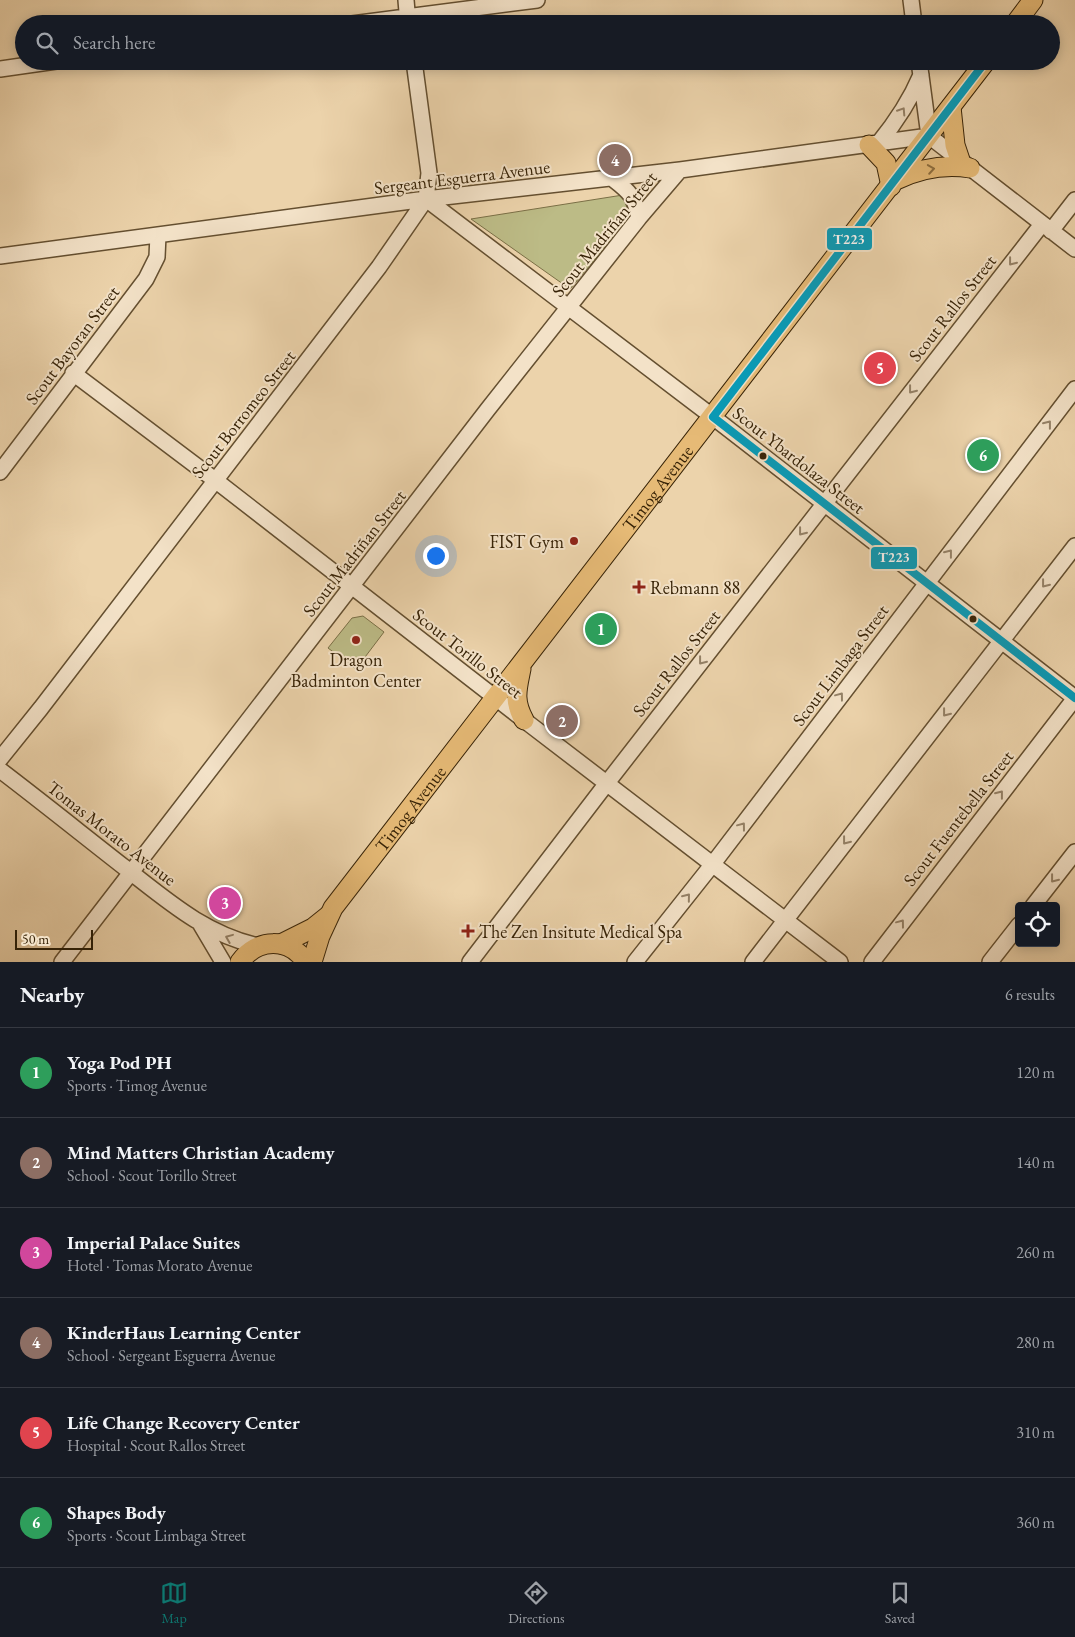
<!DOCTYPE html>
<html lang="en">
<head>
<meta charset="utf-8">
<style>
	body { margin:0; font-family:"EB Garamond",serif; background:#242831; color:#f1f3f6 }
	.controls { position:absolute; right:15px; bottom:15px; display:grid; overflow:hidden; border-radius:5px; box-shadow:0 2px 12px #0003 }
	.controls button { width:45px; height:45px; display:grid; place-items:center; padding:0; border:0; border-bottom:1px solid #363941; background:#171b24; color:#f1f3f6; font:25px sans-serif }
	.scale { position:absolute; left:15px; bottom:12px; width:78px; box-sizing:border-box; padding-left:5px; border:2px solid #372307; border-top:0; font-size:14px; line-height:18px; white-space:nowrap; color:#372307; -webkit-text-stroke:4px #f3e2c8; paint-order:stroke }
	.you { position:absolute; left:435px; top:555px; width:18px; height:18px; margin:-12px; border:4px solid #fff; border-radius:50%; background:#1a73e8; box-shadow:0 0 0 8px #1a73e833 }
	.badge { display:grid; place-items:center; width:32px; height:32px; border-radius:50%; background:#0f766e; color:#fff; font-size:16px; font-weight:700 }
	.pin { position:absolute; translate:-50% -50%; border:2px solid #fff; box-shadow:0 1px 5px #0006 }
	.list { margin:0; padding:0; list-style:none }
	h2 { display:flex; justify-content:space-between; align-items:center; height:65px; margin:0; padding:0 20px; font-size:21px }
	h2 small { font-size:16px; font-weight:400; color:#9ea1a6 }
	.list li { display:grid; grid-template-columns:32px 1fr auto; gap:15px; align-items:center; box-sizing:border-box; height:90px; padding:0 20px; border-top:1px solid #363941 }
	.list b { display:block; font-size:19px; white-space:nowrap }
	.list p { margin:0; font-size:16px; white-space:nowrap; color:#9ea1a6 }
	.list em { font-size:16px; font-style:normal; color:#9ea1a6 }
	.icon { flex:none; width:28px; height:28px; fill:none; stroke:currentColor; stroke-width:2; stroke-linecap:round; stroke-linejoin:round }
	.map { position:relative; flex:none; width:1075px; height:962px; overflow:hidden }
	.search { position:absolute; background:#171b24; box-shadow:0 2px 12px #0003; left:15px; right:15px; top:15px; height:55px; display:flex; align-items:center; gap:12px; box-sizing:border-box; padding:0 18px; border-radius:28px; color:#9ea1a6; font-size:19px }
	.sheet { height:605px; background:#171b24 }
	nav { display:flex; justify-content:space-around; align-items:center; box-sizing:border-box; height:70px; border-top:1px solid #363941; background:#171b24; font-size:14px; color:#9ea1a6 }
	nav a { display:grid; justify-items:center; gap:2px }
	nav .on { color:#0f766e }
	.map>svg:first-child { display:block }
	.green { fill:#bcbb86; stroke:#7a6f46 }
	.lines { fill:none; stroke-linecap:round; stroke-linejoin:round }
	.minor-casing { stroke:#644f30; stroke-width:18 }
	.major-casing { stroke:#372307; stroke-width:21 }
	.minor { stroke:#f3e2c8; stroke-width:15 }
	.major { stroke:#e6ba76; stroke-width:19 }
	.bus-1-casing { stroke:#f3e2c8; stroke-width:11 }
	.bus-1 { stroke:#069cba; stroke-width:8 }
	.oneway { stroke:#958268 }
	.oneway2 { stroke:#8e6e3e }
	.bus-dot { fill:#372307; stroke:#f3e2c8; stroke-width:2 }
	.poi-dot { fill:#8f2418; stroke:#f3e2c8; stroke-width:2 }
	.labels { text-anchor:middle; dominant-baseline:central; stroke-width:4; stroke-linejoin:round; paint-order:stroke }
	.street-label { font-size:18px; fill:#372307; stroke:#f3e2c8 }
	.poi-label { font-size:18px; fill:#372307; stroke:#f3e2c8; text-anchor:start }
	.line-badge { stroke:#f3e2c8; stroke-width:2 }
	.badge-label { font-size:14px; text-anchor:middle; font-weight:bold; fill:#fff }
</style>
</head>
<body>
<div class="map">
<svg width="1075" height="962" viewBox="0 0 1075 962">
	<rect width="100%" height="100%" fill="#ecd3ab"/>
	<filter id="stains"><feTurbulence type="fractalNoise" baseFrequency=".004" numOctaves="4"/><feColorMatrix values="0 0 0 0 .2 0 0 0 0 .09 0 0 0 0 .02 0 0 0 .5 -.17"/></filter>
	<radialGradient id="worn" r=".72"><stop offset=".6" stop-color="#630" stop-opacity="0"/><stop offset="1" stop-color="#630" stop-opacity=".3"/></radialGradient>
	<path class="green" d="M623 195 630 218 570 289 471 219Z
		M363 616 384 632 356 669 328 648 352 618Z"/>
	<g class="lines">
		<defs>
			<path id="minor" d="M406 0 408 24
				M911 0 914 24
				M352 24 537 0
				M919 61 929 136
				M0 69 56 61
				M929 136 1075 249
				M878 144C896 122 910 101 921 75
				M613 179C630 192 635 197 639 218
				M426 199 713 417 1075 698
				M1051 231 1075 200
				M0 256 426 199 680 170 929 136
				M73 373 215 480 524 720 840 962
				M0 472 146 279 157 257 158 235
				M0 759 41 708 379 267 426 199 429 173 414 61
				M0 770C42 802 83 835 124 867 168 901 203 933 258 946
				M1033 906 1075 852
				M201 925 223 962
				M62 962 488 409 639 218 680 170
				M470 962 607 783 1042 224
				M635 962 712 865 1075 389
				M753 962 1075 546
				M872 962 1075 698
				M990 962 1019 925"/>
			<g id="major">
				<path d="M1015 24 1033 0"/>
				<path d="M951 107 955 145 960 160"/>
				<path d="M869 145 886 163 891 186"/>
				<path d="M896 180C919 169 945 164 970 168"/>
				<path d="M521 669C517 689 513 700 524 720"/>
				<path d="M281 944 313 928 328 916"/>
				<path d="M240 962C257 938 289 937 306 962"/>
				<path id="s1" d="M312 962 320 936 333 908 986 61"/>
			</g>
		</defs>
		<use href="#minor" class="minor-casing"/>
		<use href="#major" class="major-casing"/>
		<use href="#minor" class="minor"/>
		<use href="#major" class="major"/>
		<defs>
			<path id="bus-1" d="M713 417 1075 698
				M713 417 986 61"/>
		</defs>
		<use href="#bus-1" class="bus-1-casing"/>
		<use href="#bus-1" class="bus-1"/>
	</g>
	<defs><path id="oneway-chevron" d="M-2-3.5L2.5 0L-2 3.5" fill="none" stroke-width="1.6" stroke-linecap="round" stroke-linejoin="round" transform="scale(1.25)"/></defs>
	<g class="oneway">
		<use href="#oneway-chevron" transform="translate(902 111) rotate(-57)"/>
		<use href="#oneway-chevron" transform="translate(1012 262) rotate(128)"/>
		<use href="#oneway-chevron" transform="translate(912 390) rotate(128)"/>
		<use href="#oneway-chevron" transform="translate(1048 424) rotate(-52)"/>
		<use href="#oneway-chevron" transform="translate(802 532) rotate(128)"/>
		<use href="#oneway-chevron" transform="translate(949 553) rotate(-52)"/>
		<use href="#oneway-chevron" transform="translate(1045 584) rotate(128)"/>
		<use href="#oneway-chevron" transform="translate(702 661) rotate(128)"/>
		<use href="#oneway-chevron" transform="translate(840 696) rotate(-53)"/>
		<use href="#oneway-chevron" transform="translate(946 713) rotate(128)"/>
		<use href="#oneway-chevron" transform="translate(1000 794) rotate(-52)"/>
		<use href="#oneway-chevron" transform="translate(742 826) rotate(-53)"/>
		<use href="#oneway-chevron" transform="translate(846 841) rotate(128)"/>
		<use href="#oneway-chevron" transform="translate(1054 879) rotate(128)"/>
		<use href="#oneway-chevron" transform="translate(687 897) rotate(-51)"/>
		<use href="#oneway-chevron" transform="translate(901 923) rotate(-53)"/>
		<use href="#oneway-chevron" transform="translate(229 938) rotate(-158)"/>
	</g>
	<use class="oneway2" href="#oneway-chevron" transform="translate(931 169) rotate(-9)"/>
	<g class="bus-dot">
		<circle cx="763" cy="456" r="4.5"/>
		<circle cx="973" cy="619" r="4.5"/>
	</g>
	<g class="poi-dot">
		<circle cx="574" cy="541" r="5"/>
		<path d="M636.5 579.5h5v5h5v5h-5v5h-5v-5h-5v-5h5z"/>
		<circle cx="356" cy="640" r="5"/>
		<path d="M465.5 923.5h5v5h5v5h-5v5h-5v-5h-5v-5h5z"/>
	</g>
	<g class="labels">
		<g class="street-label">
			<text transform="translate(462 177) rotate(-7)">Sergeant Esguerra Avenue</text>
			<text transform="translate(604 234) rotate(-51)">Scout Madriñan Street</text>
			<text transform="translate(952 308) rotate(-52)">Scout Rallos Street</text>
			<text transform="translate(72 345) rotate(-53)">Scout Bayoran Street</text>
			<text transform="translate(243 414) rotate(-52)">Scout Borromeo Street</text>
			<text transform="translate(799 460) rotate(38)">Scout Ybardolaza Street</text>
			<text stroke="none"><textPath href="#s1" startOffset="589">Timog Avenue</textPath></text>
			<text transform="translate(354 553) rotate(-52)">Scout Madriñan Street</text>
			<text transform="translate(468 653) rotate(38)">Scout Torillo Street</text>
			<text transform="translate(676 663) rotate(-52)">Scout Rallos Street</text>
			<text transform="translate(840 665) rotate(-53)">Scout Limbaga Street</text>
			<text stroke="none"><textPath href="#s1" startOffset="184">Timog Avenue</textPath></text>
			<text transform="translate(958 818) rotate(-52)">Scout Fuentebella Street</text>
			<text transform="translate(112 833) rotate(38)">Tomas Morato Avenue</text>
		</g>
		<g class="poi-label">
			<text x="564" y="541" text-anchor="end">FIST Gym</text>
			<text x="650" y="587">Rebmann 88</text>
			<text x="356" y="659" text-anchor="middle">Dragon<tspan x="356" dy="21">Badminton Center</tspan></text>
			<text x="479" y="931">The Zen Insitute Medical Spa</text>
		</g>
	</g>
	<g class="line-badge">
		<rect x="826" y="227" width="47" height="24" rx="5" fill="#069cba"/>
		<rect x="870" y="546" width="48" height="24" rx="5" fill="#069cba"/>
	</g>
	<g class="badge-label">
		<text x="849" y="244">T223</text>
		<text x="894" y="562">T223</text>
	</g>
	<rect width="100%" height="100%" filter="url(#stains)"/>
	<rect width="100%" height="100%" fill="url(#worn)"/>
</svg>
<div class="controls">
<button><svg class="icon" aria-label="locate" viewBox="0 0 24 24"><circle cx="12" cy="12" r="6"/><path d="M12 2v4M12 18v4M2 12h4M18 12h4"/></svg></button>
</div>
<div class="scale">50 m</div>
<div class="you"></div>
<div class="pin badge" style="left:601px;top:629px;background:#2e9e5b">1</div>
<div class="pin badge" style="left:562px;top:721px;background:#8d6e63">2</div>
<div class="pin badge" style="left:225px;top:903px;background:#d1479c">3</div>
<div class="pin badge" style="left:615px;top:160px;background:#8d6e63">4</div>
<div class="pin badge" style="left:880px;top:368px;background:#e0444e">5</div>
<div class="pin badge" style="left:983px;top:455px;background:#2e9e5b">6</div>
<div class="search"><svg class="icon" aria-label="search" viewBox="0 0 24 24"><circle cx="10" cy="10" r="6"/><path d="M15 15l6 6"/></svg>Search here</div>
</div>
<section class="sheet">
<h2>Nearby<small>6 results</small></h2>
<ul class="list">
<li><span class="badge" style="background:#2e9e5b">1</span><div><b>Yoga Pod PH</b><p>Sports · Timog Avenue</p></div><em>120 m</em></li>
<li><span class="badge" style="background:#8d6e63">2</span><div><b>Mind Matters Christian Academy</b><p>School · Scout Torillo Street</p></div><em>140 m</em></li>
<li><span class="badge" style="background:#d1479c">3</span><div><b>Imperial Palace Suites</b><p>Hotel · Tomas Morato Avenue</p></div><em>260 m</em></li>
<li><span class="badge" style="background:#8d6e63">4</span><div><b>KinderHaus Learning Center</b><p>School · Sergeant Esguerra Avenue</p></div><em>280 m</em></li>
<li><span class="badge" style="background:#e0444e">5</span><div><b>Life Change Recovery Center</b><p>Hospital · Scout Rallos Street</p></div><em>310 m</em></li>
<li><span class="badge" style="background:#2e9e5b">6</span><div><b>Shapes Body</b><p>Sports · Scout Limbaga Street</p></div><em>360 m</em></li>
</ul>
</section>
<nav>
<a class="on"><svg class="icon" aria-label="map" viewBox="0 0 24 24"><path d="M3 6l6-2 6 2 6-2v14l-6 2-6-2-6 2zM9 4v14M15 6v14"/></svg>Map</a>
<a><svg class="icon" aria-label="directions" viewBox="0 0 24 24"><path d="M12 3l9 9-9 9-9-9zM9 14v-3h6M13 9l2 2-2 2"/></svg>Directions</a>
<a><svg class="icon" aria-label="saved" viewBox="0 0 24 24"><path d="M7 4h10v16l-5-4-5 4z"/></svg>Saved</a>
</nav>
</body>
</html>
